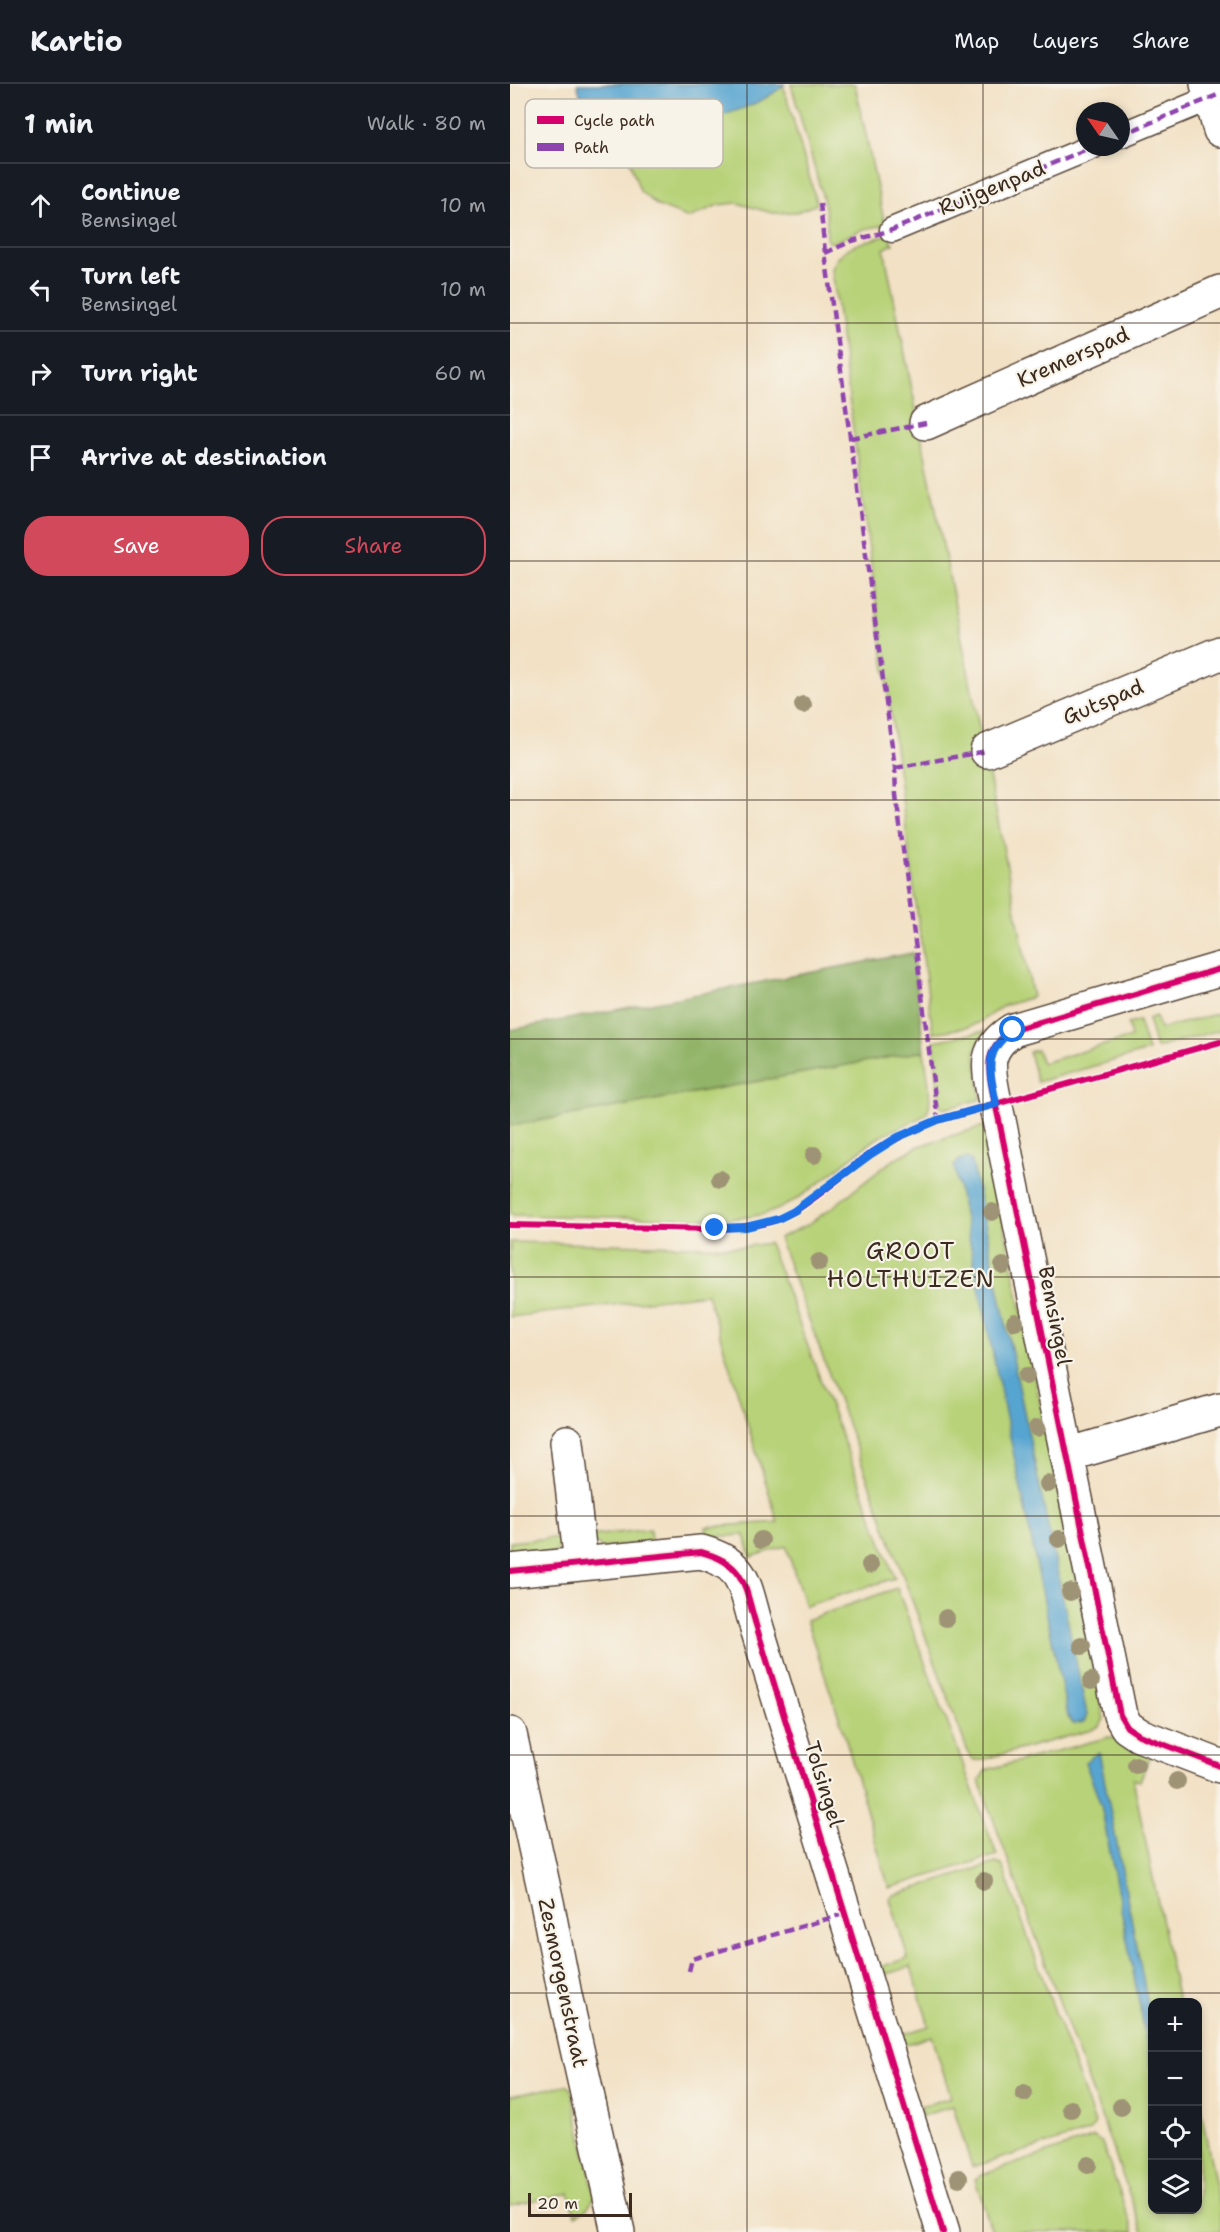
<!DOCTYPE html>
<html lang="en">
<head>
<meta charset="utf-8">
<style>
	body { margin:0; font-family:"Shantell Sans",sans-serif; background:#20242c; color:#f1f3f6 }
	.controls { position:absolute; right:18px; bottom:18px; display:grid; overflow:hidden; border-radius:12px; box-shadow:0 3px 9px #0003 }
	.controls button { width:54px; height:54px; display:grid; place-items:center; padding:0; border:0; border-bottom:2px solid #363941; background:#171b24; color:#f1f3f6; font:30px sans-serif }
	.compass { position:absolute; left:566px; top:18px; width:54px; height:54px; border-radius:50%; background:#171b24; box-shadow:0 3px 9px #0003; rotate:304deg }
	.scale { position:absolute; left:18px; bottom:15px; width:104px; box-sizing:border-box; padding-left:6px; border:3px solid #3b2a1e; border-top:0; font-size:16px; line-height:21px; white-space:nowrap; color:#3b2a1e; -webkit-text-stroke:4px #f7f3e8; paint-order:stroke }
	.stop { position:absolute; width:18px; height:18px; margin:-14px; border:4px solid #1a73e8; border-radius:50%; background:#fff }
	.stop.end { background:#1a73e8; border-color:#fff; box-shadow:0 2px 6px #0008 }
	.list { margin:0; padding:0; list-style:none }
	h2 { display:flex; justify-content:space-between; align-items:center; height:78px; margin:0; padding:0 24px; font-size:26px }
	h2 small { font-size:20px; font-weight:400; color:#9ea1a6 }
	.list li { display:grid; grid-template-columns:39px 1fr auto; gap:18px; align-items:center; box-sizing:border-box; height:84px; padding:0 24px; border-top:2px solid #363941 }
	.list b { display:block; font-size:22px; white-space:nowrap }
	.list p { margin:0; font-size:20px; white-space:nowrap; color:#9ea1a6 }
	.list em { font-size:20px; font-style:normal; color:#9ea1a6 }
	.actions { display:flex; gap:12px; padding:18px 24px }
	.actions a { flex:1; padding:14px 0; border:2px solid #d1495b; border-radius:24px; text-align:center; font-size:21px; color:#d1495b }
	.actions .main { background:#d1495b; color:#fff }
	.icon { flex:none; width:33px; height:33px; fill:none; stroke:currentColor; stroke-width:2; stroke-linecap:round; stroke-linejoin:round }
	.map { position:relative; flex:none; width:710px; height:2148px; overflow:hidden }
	header { display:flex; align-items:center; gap:36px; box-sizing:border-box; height:84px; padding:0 30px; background:#171b24; border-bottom:2px solid #363941 }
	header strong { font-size:28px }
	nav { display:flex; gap:33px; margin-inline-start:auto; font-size:21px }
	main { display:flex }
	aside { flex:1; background:#171b24 }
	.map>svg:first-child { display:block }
	.green { fill:#b7d278; stroke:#797e4b; stroke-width:1.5 }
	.forest { fill:#91b468; stroke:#666f43; stroke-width:1.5 }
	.water { fill:#57a4d0; stroke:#496777; stroke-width:1.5 }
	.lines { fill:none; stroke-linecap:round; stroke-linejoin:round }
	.pedestrian-casing { stroke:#564537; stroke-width:27 }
	.minor-casing { stroke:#564537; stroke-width:36 }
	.pedestrian { stroke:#fff; stroke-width:24 }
	.minor { stroke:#fff; stroke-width:33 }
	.quiet { stroke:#8e44ad; stroke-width:4.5; stroke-dasharray:9 4.5; stroke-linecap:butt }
	.cycleway-casing { stroke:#f7f3e8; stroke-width:10 }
	.cycleway { stroke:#d6006c; stroke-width:6 }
	.tree { fill:#9e9375 }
	.route { stroke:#1a73e8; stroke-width:8 }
	.grid { fill:none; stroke:#3b2a1e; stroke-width:1.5; stroke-opacity:0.55 }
	.labels { text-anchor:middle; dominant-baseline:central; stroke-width:4.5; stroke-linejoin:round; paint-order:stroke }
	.street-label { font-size:21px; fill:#3b2a1e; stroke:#f7f3e8 }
	.quarter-label { font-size:24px; letter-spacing:1.5px; fill:#3b2a1e; stroke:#f7f3e8 }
	.key { fill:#f7f3e8; stroke:#bfb7ab; stroke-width:1.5 }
	.key-label { font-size:16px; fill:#3b2a1e }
</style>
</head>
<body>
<header>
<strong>Kartio</strong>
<nav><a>Map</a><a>Layers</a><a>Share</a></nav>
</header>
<main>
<aside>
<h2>1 min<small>Walk · 80 m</small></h2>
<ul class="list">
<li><svg class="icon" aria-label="ahead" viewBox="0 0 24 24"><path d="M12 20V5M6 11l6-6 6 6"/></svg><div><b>Continue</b><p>Bemsingel</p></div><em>10 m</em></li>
<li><svg class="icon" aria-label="left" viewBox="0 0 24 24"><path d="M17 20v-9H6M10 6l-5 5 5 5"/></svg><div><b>Turn left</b><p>Bemsingel</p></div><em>10 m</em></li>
<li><svg class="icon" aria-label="right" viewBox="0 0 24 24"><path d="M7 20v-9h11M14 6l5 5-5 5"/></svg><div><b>Turn right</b></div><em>60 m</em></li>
<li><svg class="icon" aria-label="arrive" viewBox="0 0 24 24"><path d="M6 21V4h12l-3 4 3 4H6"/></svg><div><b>Arrive at destination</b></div></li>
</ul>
<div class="actions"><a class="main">Save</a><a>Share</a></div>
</aside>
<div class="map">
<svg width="710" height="2148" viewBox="0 0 710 2148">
	<rect width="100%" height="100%" fill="#f7f3e8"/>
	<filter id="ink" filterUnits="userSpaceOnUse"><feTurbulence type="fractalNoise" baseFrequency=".0167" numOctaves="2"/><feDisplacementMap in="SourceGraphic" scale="12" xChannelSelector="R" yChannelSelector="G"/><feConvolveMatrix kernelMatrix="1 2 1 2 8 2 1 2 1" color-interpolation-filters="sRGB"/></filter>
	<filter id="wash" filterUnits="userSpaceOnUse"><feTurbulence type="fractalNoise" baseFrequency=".008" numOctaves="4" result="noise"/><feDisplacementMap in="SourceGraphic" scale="24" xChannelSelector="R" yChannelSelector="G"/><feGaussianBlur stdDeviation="1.35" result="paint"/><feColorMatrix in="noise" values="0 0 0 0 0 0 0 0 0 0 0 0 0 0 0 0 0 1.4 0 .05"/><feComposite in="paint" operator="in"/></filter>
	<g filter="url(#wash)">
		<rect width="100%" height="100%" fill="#f2e1c5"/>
		<path class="green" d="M93 0H273L307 120 287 128 262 129 227 119 208 121 179 134 148 122 130 107Z
			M281 0H345L375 141 354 145 322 159 317 156V136L314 118Z
			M378 151 383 160 374 165 523 913 493 922 468 939 458 943 423 949 322 185C330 160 356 158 378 151Z
			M710 929V946L646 964 638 935 646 932 650 945Z
			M629 937 638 967 527 998 519 968 527 966 532 979 621 953 618 940Z
			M475 947 465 967 471 1015 434 1025 429 1020 424 957Z
			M414 967C415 980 425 1020 416 1030 411 1035 381 1046 371 1052 337 1073 297 1115 261 1128 246 1133 232 1134 216 1135L0 1131V1042Z
			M474 1042 594 1635 590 1642 582 1646 471 1676H464L459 1671 269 1154 297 1141 323 1123 380 1078 409 1062Z
			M0 1158 231 1163 259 1159 385 1494 295 1522 276 1462 241 1473 235 1451 197 1453 196 1443 268 1438 197 1210 0 1233Z
			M140 1445 141 1458 92 1464 82 1457 81 1452Z
			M51 1453V1459L45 1469 0 1474V1458Z
			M387 1504 487 1771 379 1804 332 1642 296 1536Z
			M599 1653 606 1654 640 1672 630 1697 623 1695 668 1918H642V2126H688V2012L710 2123V2148H633L469 1696 476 1686Z
			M486 1779 492 1781 585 2039 581 2047 462 2083 443 2022 412 2032 410 2023 441 2013 422 1952 391 1962 387 1952 419 1942 401 1883 369 1892 367 1884 398 1874 380 1815 384 1811Z
			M56 2001 61 2004 85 2112C81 2122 75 2127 65 2131L59 2109 0 2121V2012Z
			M584 2053 592 2059 624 2148H482L465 2095 472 2091Z"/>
		<path class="forest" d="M403 869 414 967 0 1042V946Z"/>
		<path class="water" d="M67 0H275C248 25 210 30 177 43 164 49 138 64 126 66 112 68 94 56 82 50Z
			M457 1074 462 1077 577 1630 574 1638 563 1640 558 1633 444 1082 449 1076Z
			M589 1668 642 1941 641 1981 591 1721 575 1678Z"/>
	</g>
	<g filter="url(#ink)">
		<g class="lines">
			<defs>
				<path id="pedestrian" d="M611 51 710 10
					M382 146 582 63"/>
				<path id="minor" d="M697 0 710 46
					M416 339 710 208
					M477 667 710 569
					M710 885 503 946C492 953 483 961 480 975 477 991 488 1029 491 1046L610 1631 617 1643 629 1651 710 1682
					M57 1358 71 1480
					M557 1371 710 1326
					M0 1487 191 1468C236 1480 234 1501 246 1541L433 2148
					M0 1650 37 1818 55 1911 108 2148"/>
			</defs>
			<use href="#pedestrian" class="pedestrian-casing"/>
			<use href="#minor" class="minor-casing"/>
			<use href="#pedestrian" class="pedestrian"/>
			<use href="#minor" class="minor"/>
			<path class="quiet" d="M611 51 710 10
				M310 119 315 169 385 684 386 711 428 1036
				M315 169 342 157 382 146 582 63
				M341 354 416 339
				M385 684 477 667
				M179 1887 182 1875 337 1829"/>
			<defs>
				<path id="cycleway" d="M710 885 503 946C492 953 483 961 480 975 477 991 488 1029 491 1046L610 1631 617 1643 629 1651 710 1682
					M0 1141 205 1145C226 1143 248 1143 268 1135 300 1122 331 1091 359 1071 380 1056 404 1046 428 1036L710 958
					M0 1487 191 1468C236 1480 234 1501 246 1541L433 2148"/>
			</defs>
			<use href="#cycleway" class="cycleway-casing"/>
			<use href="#cycleway" class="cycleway"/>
		</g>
		<g class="tree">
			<circle cx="293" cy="621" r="9"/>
			<circle cx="304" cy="1071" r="9"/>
			<circle cx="210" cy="1095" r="9"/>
			<circle cx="482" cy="1128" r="9"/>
			<circle cx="309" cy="1178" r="9"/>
			<circle cx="493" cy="1182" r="9"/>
			<circle cx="505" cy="1238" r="9"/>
			<circle cx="516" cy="1292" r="9"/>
			<circle cx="527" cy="1344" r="9"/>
			<circle cx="538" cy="1400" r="9"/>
			<circle cx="549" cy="1455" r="9"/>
			<circle cx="251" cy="1456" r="9"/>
			<circle cx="360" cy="1481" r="9"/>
			<circle cx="560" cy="1508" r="9"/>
			<circle cx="436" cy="1534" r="9"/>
			<circle cx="572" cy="1562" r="9"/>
			<circle cx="581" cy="1597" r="9"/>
			<circle cx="626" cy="1681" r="9"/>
			<circle cx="667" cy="1697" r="9"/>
			<circle cx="474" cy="1797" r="9"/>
			<circle cx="514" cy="2009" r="9"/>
			<circle cx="611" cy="2023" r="9"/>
			<circle cx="561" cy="2025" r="9"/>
			<circle cx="578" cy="2081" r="9"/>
			<circle cx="449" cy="2094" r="9"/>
		</g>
	</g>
	<g class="lines" filter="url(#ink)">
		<path class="route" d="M205 1144 236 1143 268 1135 284 1127 361 1070 388 1053 428 1036 486 1020C480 987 472 968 503 946"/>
	</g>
	<path class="grid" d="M237 0V2148M473 0V2148M0 239H710M0 477H710M0 716H710M0 955H710M0 1193H710M0 1432H710M0 1671H710M0 1909H710"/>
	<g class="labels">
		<g class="street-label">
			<text transform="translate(482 104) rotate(-22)">Ruijgenpad</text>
			<text transform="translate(563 273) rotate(-24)">Kremerspad</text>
			<text transform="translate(593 618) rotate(-23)">Gutspad</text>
			<text transform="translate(545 1232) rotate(79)">Bemsingel</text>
			<text transform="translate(314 1700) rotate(73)">Tolsingel</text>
			<text transform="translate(53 1899) rotate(78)">Zesmorgenstraat</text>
		</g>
		<g class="quarter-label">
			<text x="401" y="1167">GROOT<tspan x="401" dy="28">HOLTHUIZEN</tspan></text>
		</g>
	</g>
	<rect x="15" y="15" width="198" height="69" rx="9" class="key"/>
	<rect x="27" y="32" width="27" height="8" fill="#d6006c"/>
	<rect x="27" y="59" width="27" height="8" fill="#8e44ad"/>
	<g class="key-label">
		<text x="64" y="42">Cycle path</text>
		<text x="64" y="69">Path</text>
	</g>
</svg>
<div class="controls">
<button>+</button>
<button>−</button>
<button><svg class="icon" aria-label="locate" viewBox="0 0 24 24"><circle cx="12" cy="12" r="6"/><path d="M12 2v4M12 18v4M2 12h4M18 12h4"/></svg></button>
<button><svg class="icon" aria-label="layers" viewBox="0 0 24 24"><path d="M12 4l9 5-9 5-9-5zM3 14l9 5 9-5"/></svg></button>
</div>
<svg class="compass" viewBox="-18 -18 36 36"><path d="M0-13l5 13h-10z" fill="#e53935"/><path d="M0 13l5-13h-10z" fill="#9ea1a6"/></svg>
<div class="scale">20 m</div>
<div class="stop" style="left:503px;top:946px"></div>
<div class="stop end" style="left:205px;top:1144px"></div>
</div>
</main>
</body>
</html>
